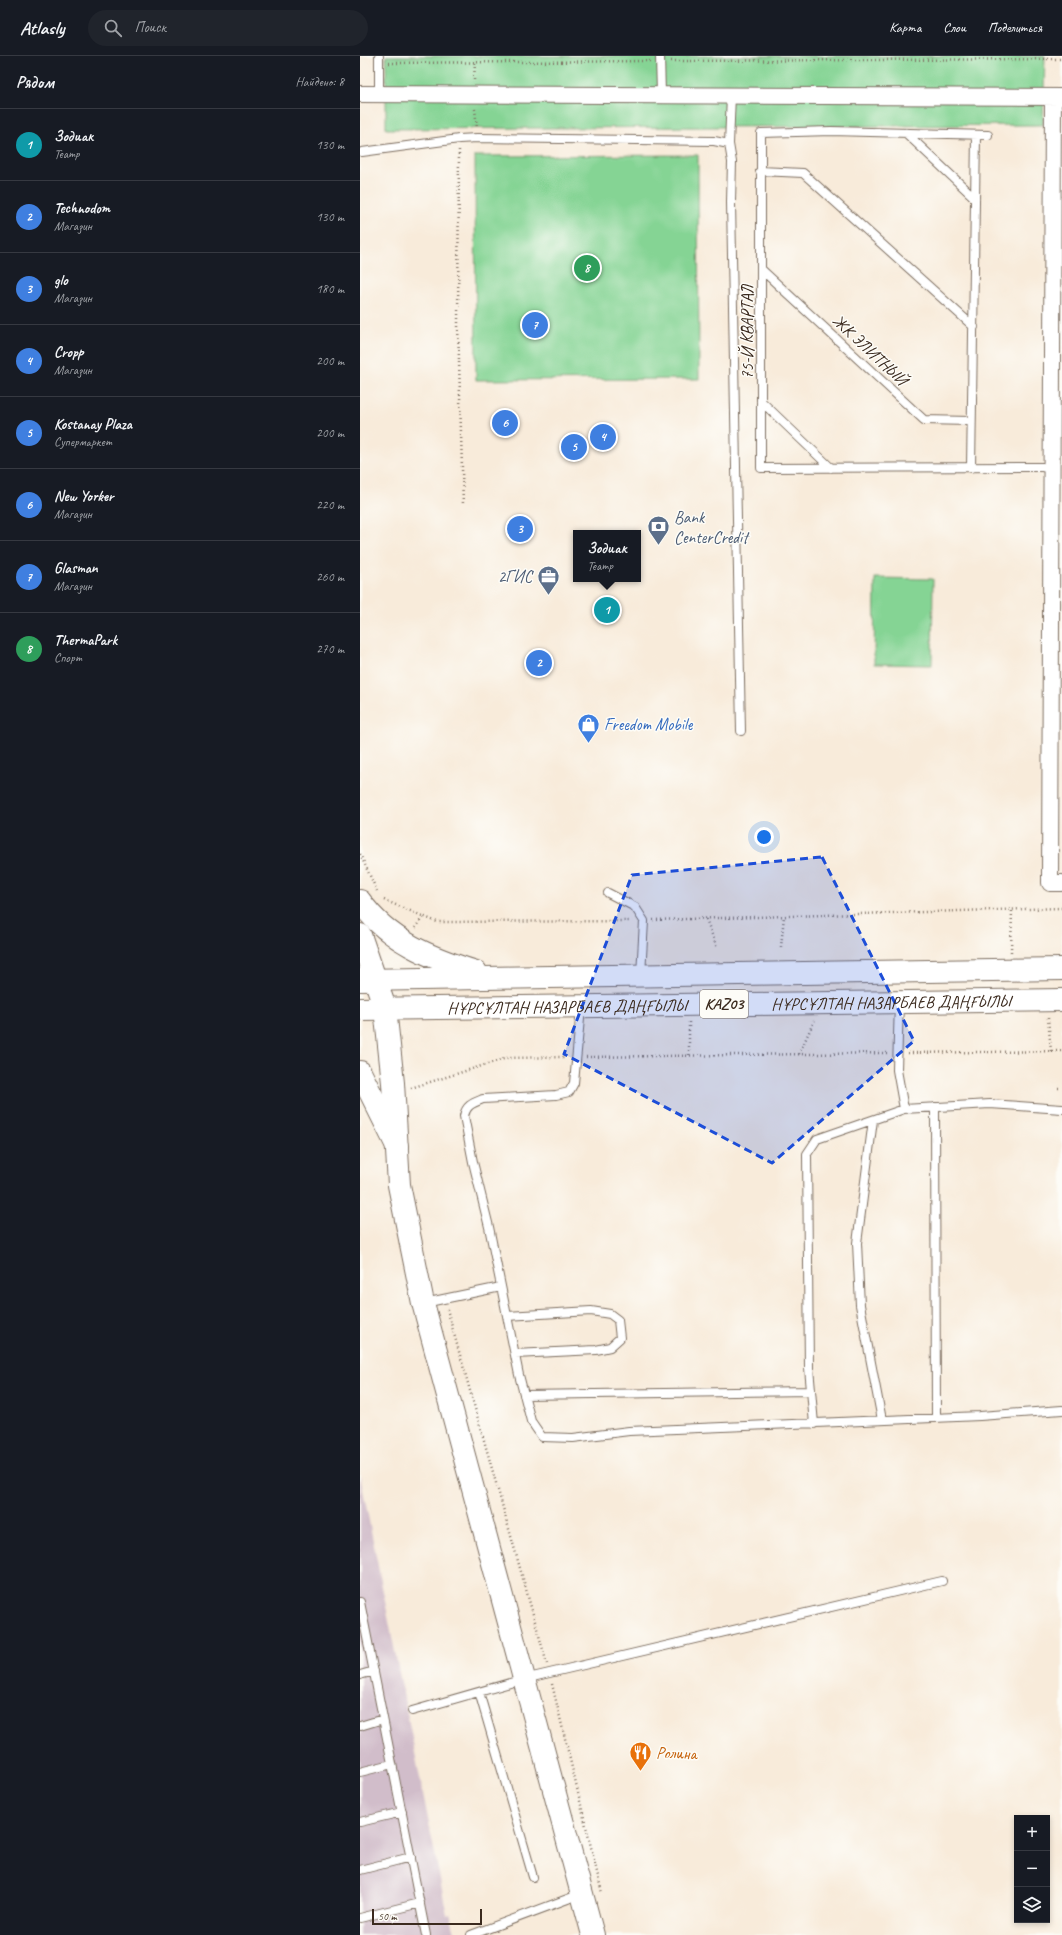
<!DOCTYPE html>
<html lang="ru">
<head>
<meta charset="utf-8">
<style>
	body { margin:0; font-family:Caveat,sans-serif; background:#20242c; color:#f1f3f6 }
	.controls { position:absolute; right:12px; bottom:12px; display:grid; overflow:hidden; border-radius:0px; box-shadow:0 2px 6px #0003 }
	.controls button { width:36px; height:36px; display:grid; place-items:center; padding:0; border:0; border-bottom:1px solid #363941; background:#171b24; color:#f1f3f6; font:20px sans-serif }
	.scale { position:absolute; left:12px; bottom:10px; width:110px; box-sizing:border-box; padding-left:4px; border:2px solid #3b2a1e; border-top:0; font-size:11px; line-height:14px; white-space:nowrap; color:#3b2a1e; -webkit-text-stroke:3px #fdfcf7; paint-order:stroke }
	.you { position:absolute; left:404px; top:781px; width:14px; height:14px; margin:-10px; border:3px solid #fff; border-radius:50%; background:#1a73e8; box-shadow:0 0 0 6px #1a73e833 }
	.badge { display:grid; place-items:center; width:26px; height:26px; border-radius:50%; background:#d690ce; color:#fff; font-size:13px; font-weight:700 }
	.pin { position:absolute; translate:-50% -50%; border:2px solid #fff; box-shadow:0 1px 4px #0006 }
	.popup { position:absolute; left:213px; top:474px; width:68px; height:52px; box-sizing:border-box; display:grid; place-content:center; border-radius:0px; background:#171b24; filter:drop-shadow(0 1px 3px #0005); font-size:13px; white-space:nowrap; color:#9ea1a6 }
	.popup b { font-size:15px; color:#f1f3f6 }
	.popup::after { content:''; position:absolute; left:50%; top:100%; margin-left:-8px; border:8px solid transparent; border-top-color:#171b24 }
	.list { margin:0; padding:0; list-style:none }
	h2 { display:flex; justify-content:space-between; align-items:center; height:52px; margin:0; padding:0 16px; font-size:17px }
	h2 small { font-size:13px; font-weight:400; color:#9ea1a6 }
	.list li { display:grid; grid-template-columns:26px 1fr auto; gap:12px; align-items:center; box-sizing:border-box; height:72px; padding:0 16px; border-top:1px solid #363941 }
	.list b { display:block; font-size:15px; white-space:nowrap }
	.list p { margin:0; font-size:13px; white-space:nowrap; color:#9ea1a6 }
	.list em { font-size:13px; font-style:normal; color:#9ea1a6 }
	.icon { flex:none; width:22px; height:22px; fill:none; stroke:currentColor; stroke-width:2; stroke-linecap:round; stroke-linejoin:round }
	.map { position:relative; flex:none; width:702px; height:1879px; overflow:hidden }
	header { display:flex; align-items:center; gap:24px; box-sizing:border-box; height:56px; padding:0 20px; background:#171b24; border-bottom:1px solid #363941 }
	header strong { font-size:19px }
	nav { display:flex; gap:22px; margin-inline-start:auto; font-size:14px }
	.search { width:280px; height:36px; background:#20242c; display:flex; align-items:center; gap:10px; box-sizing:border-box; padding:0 14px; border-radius:22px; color:#9ea1a6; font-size:15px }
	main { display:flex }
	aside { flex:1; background:#171b24 }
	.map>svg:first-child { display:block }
	.industrial { fill:#d1bdca }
	.green { fill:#85d494; stroke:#607f59 }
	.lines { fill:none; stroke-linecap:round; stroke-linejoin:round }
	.lane-casing { stroke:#7d6e60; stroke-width:10 }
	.street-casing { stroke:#7d6e60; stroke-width:18 }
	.secondary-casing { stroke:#7d6e60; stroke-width:24 }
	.primary-casing { stroke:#7d6e60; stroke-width:24 }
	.path { stroke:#7d6e60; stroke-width:2.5; stroke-dasharray:1 3; stroke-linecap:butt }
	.lane { stroke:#fff; stroke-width:8 }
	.street { stroke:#fff; stroke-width:16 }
	.secondary { stroke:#fff; stroke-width:22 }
	.primary { stroke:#fff; stroke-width:22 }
	.marked { fill:#1d4ed8; fill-opacity:0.2; stroke:#1d4ed8; stroke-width:3; stroke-dasharray:8 5; stroke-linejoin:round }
	.labels { text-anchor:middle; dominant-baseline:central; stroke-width:3; stroke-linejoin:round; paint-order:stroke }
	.shield { fill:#fdfcf7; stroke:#75695f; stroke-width:1 }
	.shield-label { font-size:16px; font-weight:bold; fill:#3b2a1e }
	.street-label { font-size:17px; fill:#3b2a1e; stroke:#fdfcf7 }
	.service-label { font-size:17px; fill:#4e5e75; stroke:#fdfcf7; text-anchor:start }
	.shop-label { font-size:17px; fill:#366cbe; stroke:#fdfcf7; text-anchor:start }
	.food-label { font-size:17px; fill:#c56008; stroke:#fdfcf7; text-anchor:start }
</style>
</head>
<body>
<header>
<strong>Atlasly</strong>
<div class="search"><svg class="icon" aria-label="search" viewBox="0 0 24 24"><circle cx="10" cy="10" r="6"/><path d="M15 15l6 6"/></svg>Поиск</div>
<nav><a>Карта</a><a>Слои</a><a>Поделиться</a></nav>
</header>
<main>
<aside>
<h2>Рядом<small>Найдено: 8</small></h2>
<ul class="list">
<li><span class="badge" style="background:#0f9aa8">1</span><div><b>Зодиак</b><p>Театр</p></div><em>130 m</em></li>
<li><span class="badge" style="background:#3f7fe0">2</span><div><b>Technodom</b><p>Магазин</p></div><em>130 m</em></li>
<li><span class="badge" style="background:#3f7fe0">3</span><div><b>glo</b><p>Магазин</p></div><em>180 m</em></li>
<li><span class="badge" style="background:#3f7fe0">4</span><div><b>Cropp</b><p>Магазин</p></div><em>200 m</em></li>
<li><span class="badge" style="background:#3f7fe0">5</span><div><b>Kostanay Plaza</b><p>Супермаркет</p></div><em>200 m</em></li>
<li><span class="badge" style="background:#3f7fe0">6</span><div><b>New Yorker</b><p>Магазин</p></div><em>220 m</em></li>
<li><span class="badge" style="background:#3f7fe0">7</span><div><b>Glasman</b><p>Магазин</p></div><em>260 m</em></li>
<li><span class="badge" style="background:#2e9e5b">8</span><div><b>ThermaPark</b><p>Спорт</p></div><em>270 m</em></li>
</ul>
</aside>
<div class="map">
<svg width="702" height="1879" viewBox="0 0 702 1879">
	<rect width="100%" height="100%" fill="#fdfcf7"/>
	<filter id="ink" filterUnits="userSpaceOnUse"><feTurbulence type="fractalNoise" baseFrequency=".025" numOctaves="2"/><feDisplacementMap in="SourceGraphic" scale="8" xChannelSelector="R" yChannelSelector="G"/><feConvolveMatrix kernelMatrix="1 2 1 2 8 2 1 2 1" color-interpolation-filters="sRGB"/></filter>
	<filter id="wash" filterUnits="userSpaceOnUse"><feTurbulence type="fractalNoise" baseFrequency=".012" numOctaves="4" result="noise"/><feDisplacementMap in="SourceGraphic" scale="16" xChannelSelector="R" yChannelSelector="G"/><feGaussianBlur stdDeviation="0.9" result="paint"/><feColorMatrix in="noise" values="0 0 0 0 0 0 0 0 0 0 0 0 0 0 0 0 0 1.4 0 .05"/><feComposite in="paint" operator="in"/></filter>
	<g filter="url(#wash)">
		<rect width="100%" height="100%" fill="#f8ebda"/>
		<path class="industrial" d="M0 1419 87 1859 90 1858 96 1879H0Z"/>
		<path class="green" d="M26 0H685L683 69 26 73Z
			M338 99 339 323 116 324 115 100Z
			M515 522 573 523 572 609 514 608Z"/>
	</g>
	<g filter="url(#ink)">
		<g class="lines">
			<defs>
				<path id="lane" d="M19 0V38
					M300 0 301 38
					M546 77 615 142
					M628 79 471 75 401 77V412L682 411 692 413
					M369 88 371 39
					M2 96 99 83 117 82 354 85 369 88 372 106 371 146 381 675
					M400 115 443 117 614 271
					M402 214 564 364 610 365
					M401 345 471 412
					M611 412 616 79
					M248 837 275 851 284 865 281 919
					M539 946 537 1014 544 1053
					M221 952 214 1027 209 1036 196 1039 123 1043C113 1047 106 1049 104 1060L113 1106 129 1171 159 1319 171 1365 182 1381 213 1382 269 1375 620 1360 702 1354
					M575 1051 576 1362
					M513 1064 497 1187 500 1249 522 1364
					M64 1247 141 1231
					M147 1260 231 1255 250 1258 258 1264 260 1282 250 1291 236 1294 155 1298
					M164 1339 451 1335
					M454 1368 449 1312 447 1098 457 1083 544 1053 630 1048 702 1053
					M0 1546 66 1879
					M0 1619 14 1615
					M119 1636 173 1821
					M52 1655 164 1623 582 1525
					M0 1670 23 1663
					M0 1716 32 1708
					M0 1766 42 1756
					M0 1814 51 1801
					M0 1862 60 1847
					M111 1879 221 1838"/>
				<path id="street" d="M0 38 702 41
					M693 41 690 827H702"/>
				<path id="secondary" d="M0 879 25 952 33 1027 39 1129 63 1247 233 1879"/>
				<g id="primary">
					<path d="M0 845C28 885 71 902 116 916"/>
					<path d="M0 924 702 913"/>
					<path id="s1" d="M0 953 702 944"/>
					<path d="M0 1016 37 1090"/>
				</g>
			</defs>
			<use href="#lane" class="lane-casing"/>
			<use href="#street" class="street-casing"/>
			<use href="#secondary" class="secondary-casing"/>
			<use href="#primary" class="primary-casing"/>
			<path class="path" d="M311 5 702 3
				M29 7 290 5
				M114 24 115 7
				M115 53 117 72
				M99 94 98 268 103 449
				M0 798 17 835
				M24 844 77 866 270 865
				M346 863 357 892
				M293 864 702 852
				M55 872 63 861
				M421 891 424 860
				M651 896 652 853
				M688 962 691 995
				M329 966V999
				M548 997 702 995
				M439 998 454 965
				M226 1001 527 997
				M51 1032 147 1002 205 1001
				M698 1032H702
				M87 1253 187 1608
				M192 1628 242 1837"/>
			<use href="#lane" class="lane"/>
			<use href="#street" class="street"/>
			<use href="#secondary" class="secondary"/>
			<use href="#primary" class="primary"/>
		</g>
	</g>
	<path class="marked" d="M462 801 554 985 412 1107 204 998 272 819Z"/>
	<defs>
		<symbol id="bank-pin" viewBox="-11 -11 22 30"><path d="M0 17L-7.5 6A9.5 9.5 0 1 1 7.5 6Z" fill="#5c6f8a" stroke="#fdfcf7"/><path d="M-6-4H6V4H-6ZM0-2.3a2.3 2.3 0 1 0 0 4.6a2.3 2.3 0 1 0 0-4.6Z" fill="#fff"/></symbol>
		<symbol id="office-pin" viewBox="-11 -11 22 30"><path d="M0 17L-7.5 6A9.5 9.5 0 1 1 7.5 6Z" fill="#5c6f8a" stroke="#fdfcf7"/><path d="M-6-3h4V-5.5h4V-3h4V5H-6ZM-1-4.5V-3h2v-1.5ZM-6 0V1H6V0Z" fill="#fff"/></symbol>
		<symbol id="shop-pin" viewBox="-11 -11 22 30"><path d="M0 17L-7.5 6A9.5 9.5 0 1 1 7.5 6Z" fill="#3f7fe0" stroke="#fdfcf7"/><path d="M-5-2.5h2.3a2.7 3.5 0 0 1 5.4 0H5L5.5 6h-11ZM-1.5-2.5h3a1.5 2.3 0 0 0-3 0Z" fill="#fff"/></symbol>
		<symbol id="restaurant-pin" viewBox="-11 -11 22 30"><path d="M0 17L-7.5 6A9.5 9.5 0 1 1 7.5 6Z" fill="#e8710a" stroke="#fdfcf7"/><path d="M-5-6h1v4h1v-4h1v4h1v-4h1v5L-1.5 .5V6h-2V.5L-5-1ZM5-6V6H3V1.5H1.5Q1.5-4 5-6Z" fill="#fff"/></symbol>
	</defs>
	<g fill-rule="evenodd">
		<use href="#bank-pin" x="286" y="458" width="25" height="34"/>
		<use href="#office-pin" x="176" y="508" width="25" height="34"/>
		<use href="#shop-pin" x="216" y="656" width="25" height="34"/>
		<use href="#restaurant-pin" x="268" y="1684" width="25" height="34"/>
	</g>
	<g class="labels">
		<rect class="shield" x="340" y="934" width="48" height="28" rx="3"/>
		<g class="shield-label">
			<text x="364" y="948">KАZ03</text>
		</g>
		<g class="street-label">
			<text transform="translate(387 276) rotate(-90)">75-Й КВАРТАЛ</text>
			<text transform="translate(510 294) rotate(43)">ЖК ЭЛИТНЫЙ</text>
			<text stroke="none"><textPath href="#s1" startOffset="531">НҰРСҰЛТАН НАЗАРБАЕВ ДАҢҒЫЛЫ</textPath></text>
			<text stroke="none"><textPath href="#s1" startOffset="207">НҰРСҰЛТАН НАЗАРБАЕВ ДАҢҒЫЛЫ</textPath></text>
		</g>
		<g class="service-label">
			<text x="314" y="461">Bank<tspan x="314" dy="20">CenterCredit</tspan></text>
			<text x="172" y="520" text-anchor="end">2ГИС</text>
		</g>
		<g class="shop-label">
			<text x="244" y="668">Freedom Mobile</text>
		</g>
		<g class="food-label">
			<text x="296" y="1697">Ролина</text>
		</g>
	</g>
</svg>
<div class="controls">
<button>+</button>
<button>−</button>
<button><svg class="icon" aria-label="layers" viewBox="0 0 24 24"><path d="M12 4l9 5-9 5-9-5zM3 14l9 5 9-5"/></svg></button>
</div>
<div class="scale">50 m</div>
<div class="you"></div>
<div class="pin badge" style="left:247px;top:554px;background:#0f9aa8">1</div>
<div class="popup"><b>Зодиак</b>Театр</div>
<div class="pin badge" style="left:179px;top:607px;background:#3f7fe0">2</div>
<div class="pin badge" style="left:160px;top:473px;background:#3f7fe0">3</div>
<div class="pin badge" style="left:243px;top:381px;background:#3f7fe0">4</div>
<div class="pin badge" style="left:214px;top:391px;background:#3f7fe0">5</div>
<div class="pin badge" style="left:145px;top:367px;background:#3f7fe0">6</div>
<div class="pin badge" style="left:175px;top:269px;background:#3f7fe0">7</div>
<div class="pin badge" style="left:227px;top:212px;background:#2e9e5b">8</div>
</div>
</main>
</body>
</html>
